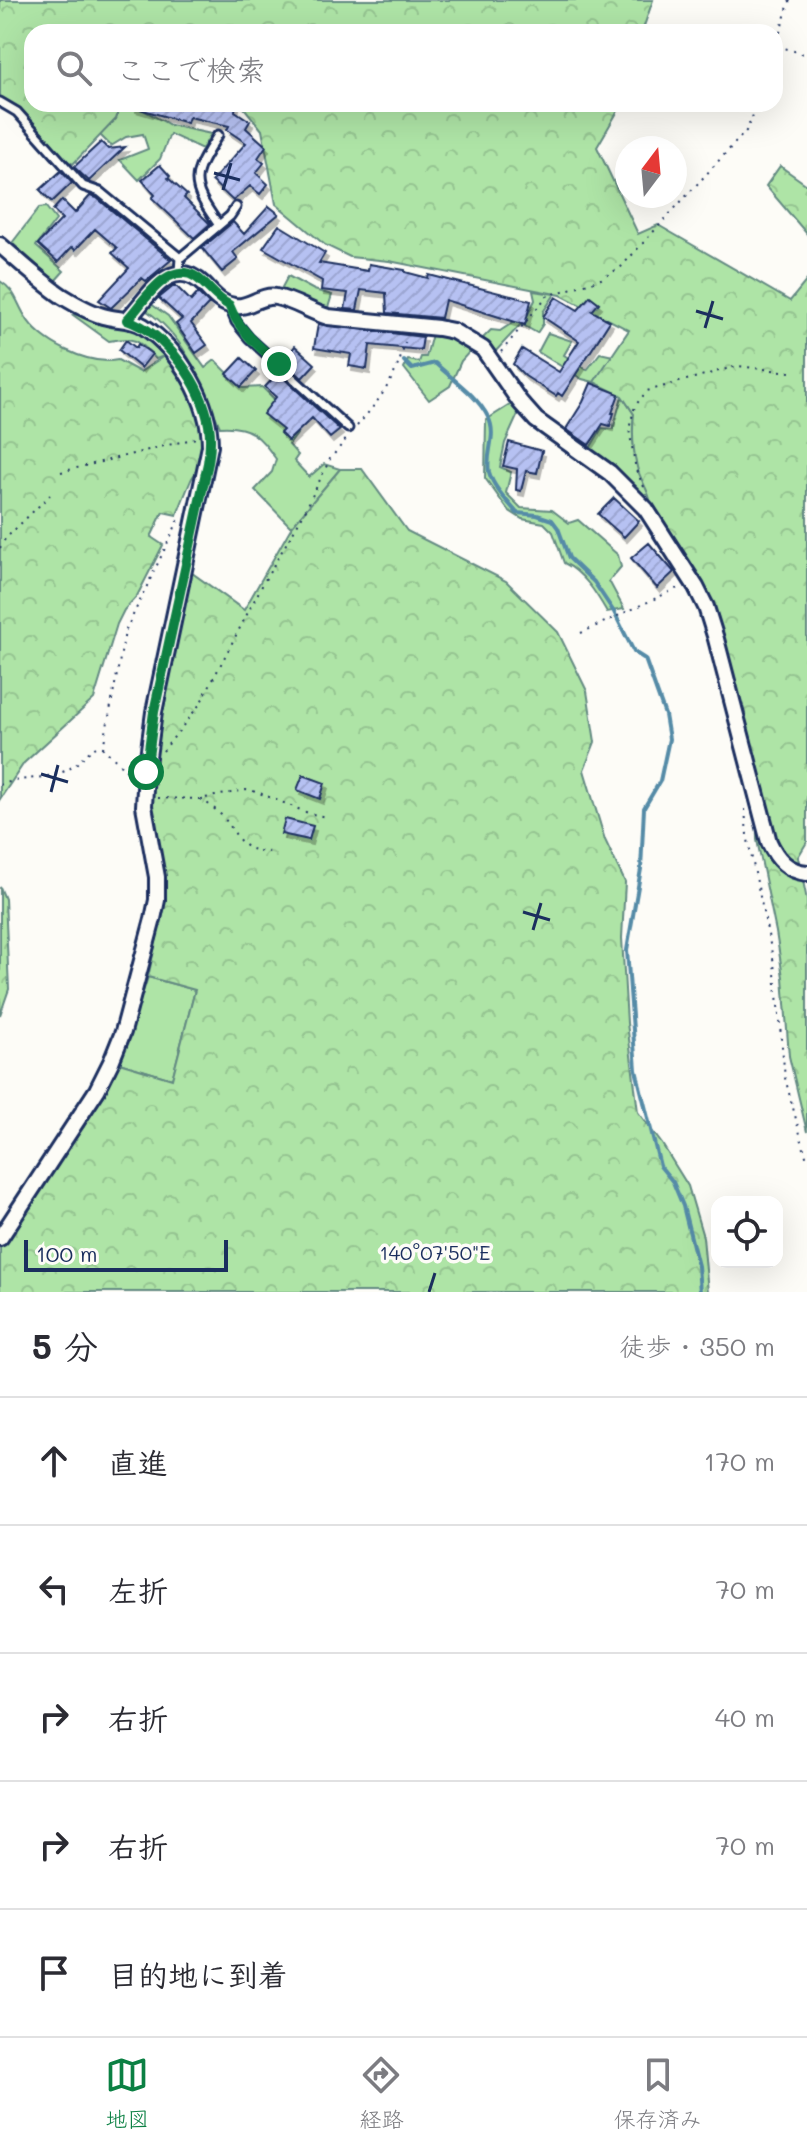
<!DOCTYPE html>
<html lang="ja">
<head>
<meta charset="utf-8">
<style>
	body { margin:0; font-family:Mali,"Klee One",sans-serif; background:#f7f7f7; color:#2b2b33 }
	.controls { position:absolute; right:24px; bottom:24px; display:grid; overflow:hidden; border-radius:16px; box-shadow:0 8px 32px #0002 }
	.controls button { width:72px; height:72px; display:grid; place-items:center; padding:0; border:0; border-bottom:2px solid #e1e1e2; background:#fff; color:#2b2b33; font:40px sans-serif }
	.compass { position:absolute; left:615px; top:136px; width:72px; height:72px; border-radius:50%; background:#fff; box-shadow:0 8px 32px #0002; rotate:16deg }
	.scale { position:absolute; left:24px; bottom:20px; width:204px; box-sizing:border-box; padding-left:8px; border:4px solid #1b2f5e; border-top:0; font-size:22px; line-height:28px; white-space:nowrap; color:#1b2f5e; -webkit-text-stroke:6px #fdfcf7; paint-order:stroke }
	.stop { position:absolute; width:24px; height:24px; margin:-18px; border:6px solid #0b8043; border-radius:50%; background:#fff }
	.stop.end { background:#0b8043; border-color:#fff; box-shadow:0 2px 8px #0008 }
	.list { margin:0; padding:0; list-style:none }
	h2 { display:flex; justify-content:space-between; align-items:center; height:104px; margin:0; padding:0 32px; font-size:34px }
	h2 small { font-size:26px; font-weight:400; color:#7c7c81 }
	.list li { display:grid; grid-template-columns:52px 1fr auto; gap:24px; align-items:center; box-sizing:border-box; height:128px; padding:0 32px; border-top:2px solid #e1e1e2 }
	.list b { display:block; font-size:30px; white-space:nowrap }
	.list em { font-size:26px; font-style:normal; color:#7c7c81 }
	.icon { flex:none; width:44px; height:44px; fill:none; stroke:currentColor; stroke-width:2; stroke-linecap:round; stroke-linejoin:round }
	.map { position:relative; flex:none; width:807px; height:1292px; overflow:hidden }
	.search { position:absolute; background:#fff; box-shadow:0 8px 32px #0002; left:24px; right:24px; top:24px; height:88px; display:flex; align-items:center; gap:20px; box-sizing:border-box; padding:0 28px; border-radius:24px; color:#7c7c81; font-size:30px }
	.sheet { height:744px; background:#fff }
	nav { display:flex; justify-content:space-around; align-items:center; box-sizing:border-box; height:112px; border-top:2px solid #e1e1e2; background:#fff; font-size:22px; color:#7c7c81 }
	nav a { display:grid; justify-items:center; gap:4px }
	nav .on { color:#0b8043 }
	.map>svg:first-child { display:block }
	.green { fill:#aee4a6; stroke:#648a82; stroke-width:2 }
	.forest { fill:url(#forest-crowns); stroke:#648a82; stroke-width:2 }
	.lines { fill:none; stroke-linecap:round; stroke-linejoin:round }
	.stream { stroke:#558ba7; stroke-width:4 }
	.building { fill:url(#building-hatch); stroke:#1b2f5e; stroke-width:2; filter:url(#shadow) }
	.lane-casing { stroke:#1b2f5e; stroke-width:13 }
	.street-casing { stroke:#1b2f5e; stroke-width:20 }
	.path { stroke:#1b2f5e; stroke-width:2; stroke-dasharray:2 6; stroke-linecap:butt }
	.lane { stroke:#fdfcf7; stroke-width:7 }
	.street { stroke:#fdfcf7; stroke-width:14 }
	.route { stroke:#0b8043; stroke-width:10 }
	.ticks { fill:none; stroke:#1b2f5e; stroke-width:3 }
	.ticks-label { font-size:20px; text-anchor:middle; fill:#1b2f5e; stroke:#fdfcf7; stroke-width:7; stroke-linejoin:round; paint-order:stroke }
</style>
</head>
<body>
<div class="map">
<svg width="807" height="1292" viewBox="0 0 807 1292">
	<defs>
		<pattern id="forest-crowns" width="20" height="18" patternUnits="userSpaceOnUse" patternTransform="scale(2)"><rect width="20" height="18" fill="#aee4a6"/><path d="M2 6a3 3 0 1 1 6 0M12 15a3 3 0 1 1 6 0" fill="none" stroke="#95c491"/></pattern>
		<pattern id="building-hatch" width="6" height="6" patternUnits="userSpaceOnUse" patternTransform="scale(2)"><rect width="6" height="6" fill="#b6c1f2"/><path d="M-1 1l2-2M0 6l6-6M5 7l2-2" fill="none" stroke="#9ca6d2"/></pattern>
		<filter id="shadow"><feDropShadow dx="3" dy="5" stdDeviation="0" flood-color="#0004"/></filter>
	</defs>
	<rect width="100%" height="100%" fill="#fdfcf7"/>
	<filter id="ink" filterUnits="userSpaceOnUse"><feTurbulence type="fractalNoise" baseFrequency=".0125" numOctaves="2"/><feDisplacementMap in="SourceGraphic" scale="16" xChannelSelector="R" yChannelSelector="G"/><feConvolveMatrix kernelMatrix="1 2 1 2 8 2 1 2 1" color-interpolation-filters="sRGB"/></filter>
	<g filter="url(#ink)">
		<path class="green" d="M121 104 138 107 170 125 211 134 202 149 170 134 160 159 139 180 120 160 148 149 143 134 126 137 111 146 100 135 116 119Z
			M46 207 56 220 36 246 64 271 55 281 12 243 39 208Z
			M288 276 314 290 332 295 327 311 280 291Z
			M533 291 555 294 543 312V324L537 333 521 324 495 352 483 338 491 330 500 331 515 321 518 312 528 314 535 300Z
			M151 304 168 316 205 368 215 360 243 388 262 387 290 415 297 434 289 445 298 455 294 461 309 477 324 464 340 469 292 526H290L255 490 272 472 276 459C259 436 251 425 220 427 202 385 187 338 147 311Z
			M77 314 127 326 142 332 164 356 156 359C140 340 133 336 109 341L73 315Z
			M548 333 572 341 564 355 587 370 600 353 613 356 594 382 582 379 538 352Z
			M432 334 450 337 471 350 461 361 450 386 429 400 404 368 408 360 419 362 421 357H426Z
			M622 396 634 414C630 443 636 467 649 492L644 499 612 467 589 450 602 428 613 429Z
			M513 403 520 410 505 443 500 467 511 472 506 493 521 508 552 510 569 523 578 520 618 555 621 567 609 581 624 609 607 612C596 593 583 572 564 563L553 532 544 523 522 519 508 510 485 478 486 420Z
			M148 977 195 990 172 1079 119 1063Z"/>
		<path class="forest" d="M0 0H653L642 32H32V104H121L116 119 73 164 65 159C47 140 26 106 0 99Z
			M241 104H622L597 147 638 234 658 225 790 301 807 280V842L798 857 807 900V1132L789 1056 783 977 776 932 757 840 756 759 713 601 651 504C649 490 640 480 637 467 633 450 632 431 634 414L622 396 594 382 629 330 561 295 389 261 350 257 325 245 276 204 262 130Z
			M780 166 807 185V234L766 186Z
			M0 281C15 290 16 301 25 316 39 342 89 366 118 360L140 372 164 356C187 388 213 422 200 465 199 470 193 475 191 480 186 492 181 504 177 515L163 512 151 537 163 545 137 596 124 610 117 624 94 699 24 763 0 799Z
			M340 469H362L407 531 506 581 558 632 587 691 595 742 584 770 605 840 625 882 622 938 627 1023 638 1112 662 1144 688 1186 703 1237 708 1292H0V1245L119 1063 172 1079 195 990 148 977 163 911 162 868 149 799V773L170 661 192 573 244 610 292 526Z
			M0 887 5 899 9 989 0 1015Z"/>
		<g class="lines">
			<path class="stream" d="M404 361 412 369 435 363C452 379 477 395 488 417 498 436 485 453 489 472 493 487 508 502 517 513L537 515 552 520 558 528 569 558 594 582 614 612 634 652 645 659 665 715 669 739 660 781 644 808 641 869 627 950 636 1070 660 1166 673 1182 683 1206 698 1266 700 1292"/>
		</g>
		<path class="building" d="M133 104H236L235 111 250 121 246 128 266 146 258 158 264 163 256 173 268 184 260 194 250 186 233 201 212 181 246 143 227 130 229 126 189 117 187 123 133 107Z
			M101 142 108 149 125 147 89 181 74 167Z
			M160 165 170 176 168 178 187 195 184 198 210 224 194 238 152 198 155 195 142 180Z
			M61 171 72 183 52 202 40 190Z
			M90 196 97 198 171 260 146 281 142 278 111 308 99 300 129 268 112 253 117 248 95 229 75 250 72 247 58 262 38 244 62 219 53 210 62 200 75 213Z
			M269 206 279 214 233 252 238 259 222 272 202 248 233 222 244 234Z
			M279 225 325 253 319 263 368 271 369 264 405 270V272L428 278 429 275 531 301 525 325 445 300 441 318 387 313 386 293 361 290 357 310 345 309 348 293 321 290 322 281 263 248Z
			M175 285 191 301 198 293 209 304 191 323 207 345 196 353 176 324 182 319 159 298Z
			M590 296 599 303 592 311 610 321 562 396 558 393 556 396 525 376 513 364 522 349 559 372 579 341 543 317 556 297 578 310Z
			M318 324 423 337 421 350 370 345 367 369 349 366 351 354 314 348Z
			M126 340 136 348 138 344 152 354 141 368 119 350Z
			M295 346 315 364 302 378 287 364 293 359 288 355Z
			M242 358 256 371 241 387 227 374Z
			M278 373 340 430 330 438 312 418 288 441 280 433 283 430 263 414 276 397 265 387Z
			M591 383 619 394 612 413H614L610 426 603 424 589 445 566 429 583 402Z
			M509 442 542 451 537 473 526 471 521 491 516 490 517 469 503 466Z
			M614 498 639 521 624 537 598 514Z
			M649 543 674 572 657 588 631 558Z
			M303 775 325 783 320 799 297 790Z
			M285 819 313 826 309 840 281 834Z"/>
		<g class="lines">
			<defs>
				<path id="lane" d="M0 102 17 112 83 186 100 192 180 258
					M218 135C191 178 189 182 218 224
					M179 271 180 258 230 216 236 207
					M229 305 236 322 249 338 348 428"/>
				<path id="street" d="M0 245C20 262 40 281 62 296 75 304 92 314 107 317 119 320 132 319 143 326 180 350 210 402 210 446L154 712 146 772 144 806 157 877V900L153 919 123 1032 111 1062 97 1090 0 1238
					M127 320C149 297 171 253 204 285 213 294 220 304 234 306 248 309 261 294 276 297 293 300 311 312 328 317L438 328 453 331 483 349 520 402 536 420 610 473 646 509 696 587 706 607 716 639 769 842C777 859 787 871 807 873"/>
			</defs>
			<use href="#lane" class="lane-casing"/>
			<use href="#street" class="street-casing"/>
			<path class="path" d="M778 46 807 55
				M775 48 790 0
				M501 352 547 296 601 279 621 267 746 131 758 104
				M357 426C382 397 397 377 406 339
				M61 472 196 438
				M644 487 636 470 629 429 635 406 647 391 737 366 790 372
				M0 548 5 539 50 495
				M581 633 680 587
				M103 748 125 632 180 517
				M163 751 200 704 265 580 303 515 330 459 348 437
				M0 785C21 777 44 780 65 771 77 766 85 753 96 747L103 748 132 776
				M158 798 200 799 246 790 257 792 308 813 326 817
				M201 799C208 804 216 809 222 816 242 838 236 851 272 852
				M745 809 747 835 774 963 785 1078 807 1160"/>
			<use href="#lane" class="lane"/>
			<use href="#street" class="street"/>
		</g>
	</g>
	<g class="lines" filter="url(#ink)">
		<path class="route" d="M146 772 154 712 208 463C210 451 211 438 209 425 202 385 167 334 127 320 143 303 168 259 196 277 208 285 215 298 229 305 239 331 258 346 279 364"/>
	</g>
	<path class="ticks" d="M214 173 240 180M223 190 231 163M696 311 723 319M705 328 713 301M41 774 68 782M51 792 58 765M523 912 550 920M533 930 541 903M429 1292 435 1273"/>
	<g class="ticks-label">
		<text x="435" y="1260">140°07'50"E</text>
	</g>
</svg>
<div class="controls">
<button><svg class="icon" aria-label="locate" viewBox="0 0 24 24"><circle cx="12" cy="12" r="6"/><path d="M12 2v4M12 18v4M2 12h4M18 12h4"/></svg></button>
</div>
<svg class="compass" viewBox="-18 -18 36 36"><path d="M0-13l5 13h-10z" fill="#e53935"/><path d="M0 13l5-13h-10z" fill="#7c7c81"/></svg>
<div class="scale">100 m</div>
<div class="stop" style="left:146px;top:772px"></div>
<div class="stop end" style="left:279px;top:364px"></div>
<div class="search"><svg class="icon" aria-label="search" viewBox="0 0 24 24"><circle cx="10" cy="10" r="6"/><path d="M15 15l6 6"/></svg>ここで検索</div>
</div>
<section class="sheet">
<h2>5 分<small>徒歩 · 350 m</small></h2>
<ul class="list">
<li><svg class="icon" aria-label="ahead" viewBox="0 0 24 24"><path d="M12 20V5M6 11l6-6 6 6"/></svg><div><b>直進</b></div><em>170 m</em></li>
<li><svg class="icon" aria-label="left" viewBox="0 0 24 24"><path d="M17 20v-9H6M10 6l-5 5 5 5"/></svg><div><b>左折</b></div><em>70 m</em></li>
<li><svg class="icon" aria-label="right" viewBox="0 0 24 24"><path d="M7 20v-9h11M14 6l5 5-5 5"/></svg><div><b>右折</b></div><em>40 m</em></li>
<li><svg class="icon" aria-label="right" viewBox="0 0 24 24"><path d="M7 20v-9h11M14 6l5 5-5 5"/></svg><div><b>右折</b></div><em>70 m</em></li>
<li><svg class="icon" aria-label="arrive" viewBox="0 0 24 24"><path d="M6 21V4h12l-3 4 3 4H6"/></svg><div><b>目的地に到着</b></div></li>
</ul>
</section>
<nav>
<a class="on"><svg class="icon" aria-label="map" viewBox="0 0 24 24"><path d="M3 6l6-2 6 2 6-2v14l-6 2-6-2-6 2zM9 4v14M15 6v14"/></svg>地図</a>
<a><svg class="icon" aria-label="directions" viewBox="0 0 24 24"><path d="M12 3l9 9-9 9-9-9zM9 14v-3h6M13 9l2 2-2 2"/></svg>経路</a>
<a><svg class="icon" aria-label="saved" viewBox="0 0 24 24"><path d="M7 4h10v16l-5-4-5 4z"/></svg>保存済み</a>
</nav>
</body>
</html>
